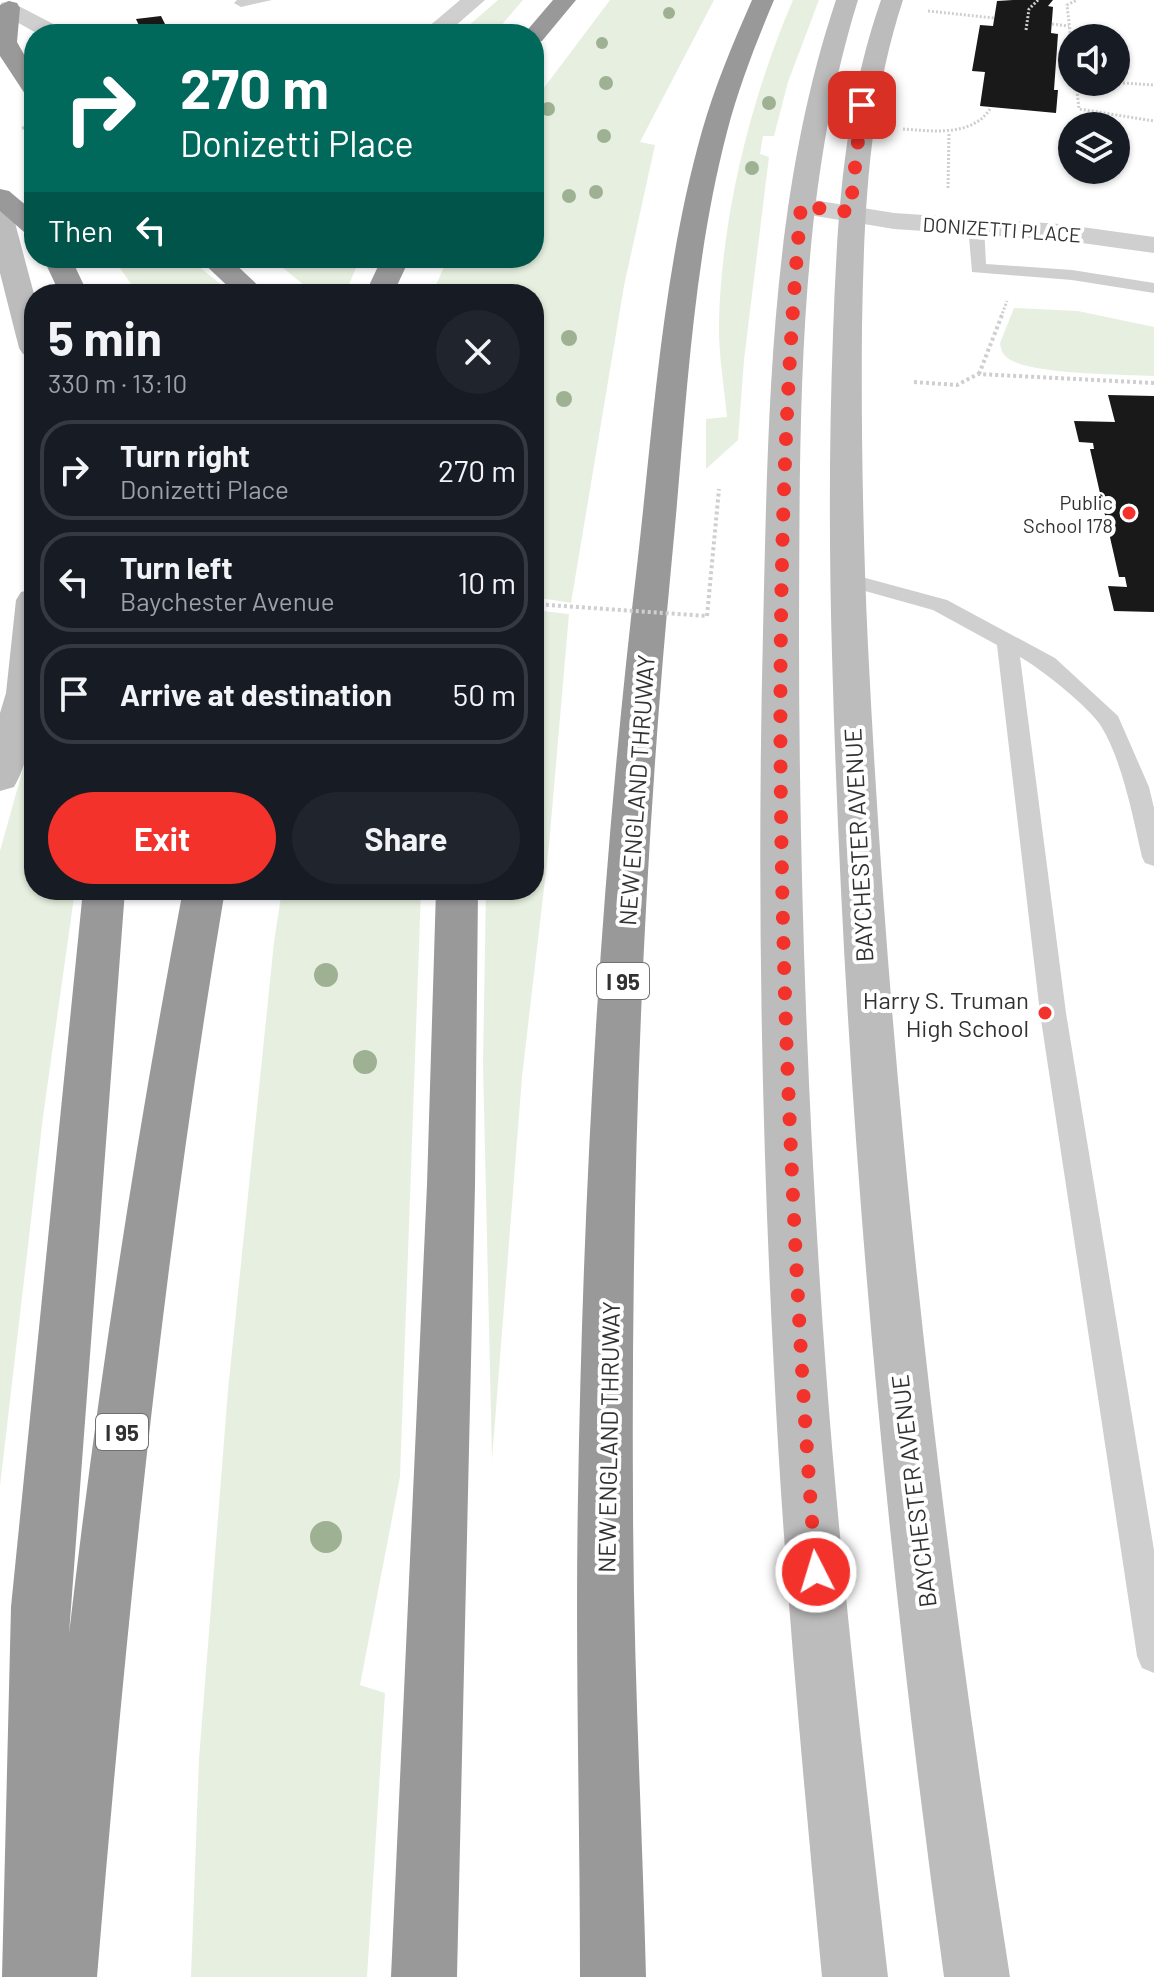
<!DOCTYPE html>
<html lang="en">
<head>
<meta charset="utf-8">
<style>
	:root { --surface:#171b24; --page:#20242c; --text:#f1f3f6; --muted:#9ea1a6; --line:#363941; --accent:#f2322b }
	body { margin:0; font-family:Barlow,sans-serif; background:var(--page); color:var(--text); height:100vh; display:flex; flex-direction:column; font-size:30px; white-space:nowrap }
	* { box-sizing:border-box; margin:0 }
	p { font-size:26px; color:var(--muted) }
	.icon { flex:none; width:44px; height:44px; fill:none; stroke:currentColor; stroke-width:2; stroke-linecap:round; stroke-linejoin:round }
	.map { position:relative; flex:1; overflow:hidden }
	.side { position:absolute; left:24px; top:284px; width:520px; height:616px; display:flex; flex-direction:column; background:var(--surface); border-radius:32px; box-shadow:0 2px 6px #0004 }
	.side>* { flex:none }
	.banner { position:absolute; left:24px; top:24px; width:520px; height:244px; border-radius:32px; box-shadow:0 2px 6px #0004; background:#00695c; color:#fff; overflow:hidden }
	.tools { position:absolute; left:1058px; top:24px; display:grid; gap:16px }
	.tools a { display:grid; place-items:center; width:72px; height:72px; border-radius:50%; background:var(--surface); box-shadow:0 2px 6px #0004; font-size:40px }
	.pin { position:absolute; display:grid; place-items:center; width:68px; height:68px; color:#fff; margin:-34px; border-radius:16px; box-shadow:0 4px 12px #0006 }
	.me { position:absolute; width:88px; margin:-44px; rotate:355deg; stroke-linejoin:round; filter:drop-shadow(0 0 6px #0008) }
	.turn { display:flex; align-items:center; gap:28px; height:168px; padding:0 24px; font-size:36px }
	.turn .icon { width:104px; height:104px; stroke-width:2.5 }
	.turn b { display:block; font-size:56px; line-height:68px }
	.then { display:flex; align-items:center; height:76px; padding:0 24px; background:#0003; gap:16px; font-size:30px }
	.round { display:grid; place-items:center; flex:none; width:84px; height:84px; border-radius:42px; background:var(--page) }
	.head { display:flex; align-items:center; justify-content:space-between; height:136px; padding:0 24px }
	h1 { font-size:48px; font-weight:700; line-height:60px }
	.action { display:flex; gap:16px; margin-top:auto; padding:16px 24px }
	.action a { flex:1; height:92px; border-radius:48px; background:var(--accent); color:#fff; font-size:32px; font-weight:700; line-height:92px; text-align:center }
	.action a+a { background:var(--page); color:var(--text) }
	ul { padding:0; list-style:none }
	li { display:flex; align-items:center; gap:24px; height:100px; margin:0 16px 12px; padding:0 8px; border:4px solid var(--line); border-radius:32px }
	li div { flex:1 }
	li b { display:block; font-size:30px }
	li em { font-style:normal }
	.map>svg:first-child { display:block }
	.green { fill:#e7f0e0 }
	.building { fill:#191919 }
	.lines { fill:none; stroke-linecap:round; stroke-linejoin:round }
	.path-far1 { stroke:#cfcfcf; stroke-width:3; stroke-dasharray:2 2; stroke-linecap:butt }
	.path { stroke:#cfcfcf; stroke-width:4; stroke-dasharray:3 3; stroke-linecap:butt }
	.service { fill:#cfcfcf; fill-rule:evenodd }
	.minor { fill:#cfcfcf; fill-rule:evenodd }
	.secondary { fill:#bcbcbc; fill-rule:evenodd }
	.motorway { fill:#999; fill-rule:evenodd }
	.path-bridge { stroke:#cfcfcf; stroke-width:4; stroke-dasharray:3 3; stroke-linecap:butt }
	.tree { fill:#9eb293 }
	.route { stroke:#f2322b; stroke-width:14; stroke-dasharray:0 25.2 }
	.poi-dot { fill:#f2322b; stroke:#fff; stroke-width:3 }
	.labels { text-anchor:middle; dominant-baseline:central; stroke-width:8; stroke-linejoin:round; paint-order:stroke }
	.far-street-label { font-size:20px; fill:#323232; stroke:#fff }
	.far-poi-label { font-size:20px; fill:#323232; stroke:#fff; text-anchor:end }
	.shield { fill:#fff; stroke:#707070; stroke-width:2 }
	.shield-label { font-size:22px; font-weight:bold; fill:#323232 }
	.street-label { font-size:24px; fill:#323232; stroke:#fff }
	.poi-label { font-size:24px; fill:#323232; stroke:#fff; text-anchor:end }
</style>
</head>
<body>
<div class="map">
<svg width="1154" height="1977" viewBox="0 0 1154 1977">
	<rect width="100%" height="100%" fill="#fff"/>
	<g class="green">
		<path d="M498,0H523L494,34H454L468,26Z"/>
		<path d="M610,0H714L640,142L655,145L624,286L571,603L534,597V294H432L448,258H534V101Z"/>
		<path d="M793,0H819L788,82L774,136H763L760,154L769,157L744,360L738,440L706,469V419L727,417C724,386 718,352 719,320C722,214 751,97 793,0Z"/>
		<path d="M113,258H188L233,294H138Z"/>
		<path d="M271,258H360L345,294H315Z"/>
		<path d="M1014,308L1078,311L1154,327V376C1121,374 1034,375 1009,359C1003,355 1001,351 1000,343Z"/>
		<path d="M534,610L569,614L549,845L522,1077L492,1460L483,1063L486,890H534Z"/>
		<path d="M34,729V890H75L43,1117L0,1486V851Z"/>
		<path d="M282,890H421L400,1477L360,1685L385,1693L367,1977H191L199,1759L228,1390L274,942Z"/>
	</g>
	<g class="building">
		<path d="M1013,0H1053L1048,6L1053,7L1051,33L1058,34L1054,90H1058L1056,113L980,106L985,72L972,71L980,25L993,26L997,1Z"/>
		<path d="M161,16L170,34H143L136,19Z"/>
		<path d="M1108,395L1154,396V612L1114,611L1108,586L1127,587L1125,577H1119L1090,449H1094L1093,443L1079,442L1074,421L1115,422Z"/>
	</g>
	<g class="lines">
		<g class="path-far1">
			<path d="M928,11L994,18"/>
			<path d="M1052,24L1069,26"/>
			<path d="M1026,30L1029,9L1038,0"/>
			<path d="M1072,49L1067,5L1077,0"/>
			<path d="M1076,82L1079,109L1154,121"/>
			<path d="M1107,82L1154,85"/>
			<path d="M22,128L34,126"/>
			<path d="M903,129C931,131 972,137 990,109"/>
			<path d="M948,188L949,133"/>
			<path d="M1001,317L1007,301"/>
		</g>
		<g class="path">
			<path d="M979,374L1002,315"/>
			<path d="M914,382L957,385L978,374L1154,383"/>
			<path d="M707,616L719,489"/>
		</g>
		<g class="service">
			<path d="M237,0H272L241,7L234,3Z"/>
			<path d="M976,220L984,225L986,264L1072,270L1154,283V293L1072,280L972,272L968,225Z"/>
			<path d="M847,573L947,600L1055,658L1118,716L1149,787L1154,808V866L1145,863L1142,857C1133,817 1122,760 1101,726C1088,706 1041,669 1020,657L1066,1013L1154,1550V1673L1142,1668L1137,1656L1040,1013L997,645L933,610L840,584L837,579Z"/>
		</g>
		<g class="minor">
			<path d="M460,0H485L446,34H420Z"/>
			<path d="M9,1L63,29L67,34H38L1,13V3Z"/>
			<path d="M801,198L894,213L1060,224L1154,237V253L1060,240L894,229L791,212L788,206L791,200Z"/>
		</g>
		<g class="secondary">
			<path d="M836,0H858C796,199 800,426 799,634C799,880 808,1126 826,1371C841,1574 865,1775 888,1977H822C803,1775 784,1573 774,1370C761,1124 757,878 763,632C768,423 769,199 836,0Z"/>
			<path d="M881,0H903C868,107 864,214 862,326C861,432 863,539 868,646C890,1093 940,1535 1010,1977H944C884,1538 844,1098 832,654C829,548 829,441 833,334C837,220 843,109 881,0Z"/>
			<path d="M0,211L10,213L14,219L34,294V357L23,354L19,348L0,273Z"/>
			<path d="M34,589C34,649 45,733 14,787L0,791V713L6,693L16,600L21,592Z"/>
		</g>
		<g class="motorway">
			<path d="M553,0H576L542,41L534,43V34H524Z"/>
			<path d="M752,0H774C756,43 739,86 727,132C691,270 686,416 672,558C642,869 631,1184 633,1497C633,1657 642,1817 646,1977H580C580,1817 575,1656 578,1496C583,1183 601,868 638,557C654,415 663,269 702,131C715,86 733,43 752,0Z"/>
			<path d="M9,1L17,3L20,8L17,42L34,72V96L25,94L0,56V5Z"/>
			<path d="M0,189L9,191L34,212V234L24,232L0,211Z"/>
			<path d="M43,258H71L88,294H60Z"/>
			<path d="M198,258H229L267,294H236Z"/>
			<path d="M382,258H410L393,294H365Z"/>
			<path d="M83,890H125L69,1634C98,1385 136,1137 183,890H225C164,1250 127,1613 97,1977H2L11,1607Z"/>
			<path d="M436,890H478L475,1185L457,1977H391L427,1185Z"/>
		</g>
		<path class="path-bridge" d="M534,604L707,616"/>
	</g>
	<g class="tree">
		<circle cx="669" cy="13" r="6"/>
		<circle cx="602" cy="43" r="6"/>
		<circle cx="606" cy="83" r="7"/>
		<circle cx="769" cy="103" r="7"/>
		<circle cx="548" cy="109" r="7"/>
		<circle cx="604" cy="136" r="7"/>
		<circle cx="752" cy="168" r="7"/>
		<circle cx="596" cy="192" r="7"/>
		<circle cx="569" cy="196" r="7"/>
		<circle cx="569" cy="338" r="8"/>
		<circle cx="564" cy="399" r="8"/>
		<circle cx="326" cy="975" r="12"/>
		<circle cx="365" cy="1062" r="12"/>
		<circle cx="326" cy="1537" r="16"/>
	</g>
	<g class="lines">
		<path class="route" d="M816,1572C802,1400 794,1229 787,1057C777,774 776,489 801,206L850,212L862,105"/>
	</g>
	<g class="poi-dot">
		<circle cx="1129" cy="513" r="8"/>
		<circle cx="1045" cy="1013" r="8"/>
	</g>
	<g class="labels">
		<g class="far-street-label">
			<text transform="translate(1002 229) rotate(4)">DONIZETTI PLACE</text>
		</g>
		<g class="far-poi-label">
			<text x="1113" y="502">Public<tspan x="1113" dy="23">School 178</tspan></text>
		</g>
		<g class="shield">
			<rect x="597" y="963" width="52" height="36" rx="6"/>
			<rect x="96" y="1414" width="52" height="36" rx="6"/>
		</g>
		<g class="shield-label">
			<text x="623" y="981">I 95</text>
			<text x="122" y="1432">I 95</text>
		</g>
		<g class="street-label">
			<text transform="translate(636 790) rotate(-86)">NEW ENGLAND THRUWAY</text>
			<text transform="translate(858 845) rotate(-93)">BAYCHESTER AVENUE</text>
			<text transform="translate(608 1437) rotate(-89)">NEW ENGLAND THRUWAY</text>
			<text transform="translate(913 1491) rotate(-97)">BAYCHESTER AVENUE</text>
		</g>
		<g class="poi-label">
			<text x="1029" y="999">Harry S. Truman<tspan x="1029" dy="28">High School</tspan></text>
		</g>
	</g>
</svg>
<div class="tools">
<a><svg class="icon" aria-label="sound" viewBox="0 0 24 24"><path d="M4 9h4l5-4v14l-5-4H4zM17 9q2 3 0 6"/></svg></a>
<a><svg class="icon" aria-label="layers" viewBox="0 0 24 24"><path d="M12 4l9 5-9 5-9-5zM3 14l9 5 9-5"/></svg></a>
</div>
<div class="pin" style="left:862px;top:105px;background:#d93025"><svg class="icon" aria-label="arrive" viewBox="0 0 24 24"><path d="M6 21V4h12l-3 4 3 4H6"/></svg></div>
<svg class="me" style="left:816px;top:1572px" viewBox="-20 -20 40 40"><circle r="17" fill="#f2322b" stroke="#fff" stroke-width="3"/><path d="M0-11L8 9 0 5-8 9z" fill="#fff"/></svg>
<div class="banner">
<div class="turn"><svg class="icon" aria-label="right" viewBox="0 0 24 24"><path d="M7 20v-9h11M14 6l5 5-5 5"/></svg><div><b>270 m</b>Donizetti Place</div></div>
<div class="then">Then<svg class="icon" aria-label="left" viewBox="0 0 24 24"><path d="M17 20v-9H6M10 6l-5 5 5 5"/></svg></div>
</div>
<section class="side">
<div class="head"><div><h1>5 min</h1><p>330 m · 13:10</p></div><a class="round"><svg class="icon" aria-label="close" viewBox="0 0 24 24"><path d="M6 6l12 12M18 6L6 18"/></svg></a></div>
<ul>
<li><svg class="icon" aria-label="right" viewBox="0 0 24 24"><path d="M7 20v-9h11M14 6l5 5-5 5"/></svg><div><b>Turn right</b><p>Donizetti Place</p></div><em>270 m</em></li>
<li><svg class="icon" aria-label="left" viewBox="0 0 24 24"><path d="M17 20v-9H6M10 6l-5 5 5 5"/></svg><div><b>Turn left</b><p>Baychester Avenue</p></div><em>10 m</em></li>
<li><svg class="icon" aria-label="arrive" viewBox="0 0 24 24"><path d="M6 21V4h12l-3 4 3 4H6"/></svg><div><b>Arrive at destination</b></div><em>50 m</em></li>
</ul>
<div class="action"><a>Exit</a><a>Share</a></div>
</section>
</div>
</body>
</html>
